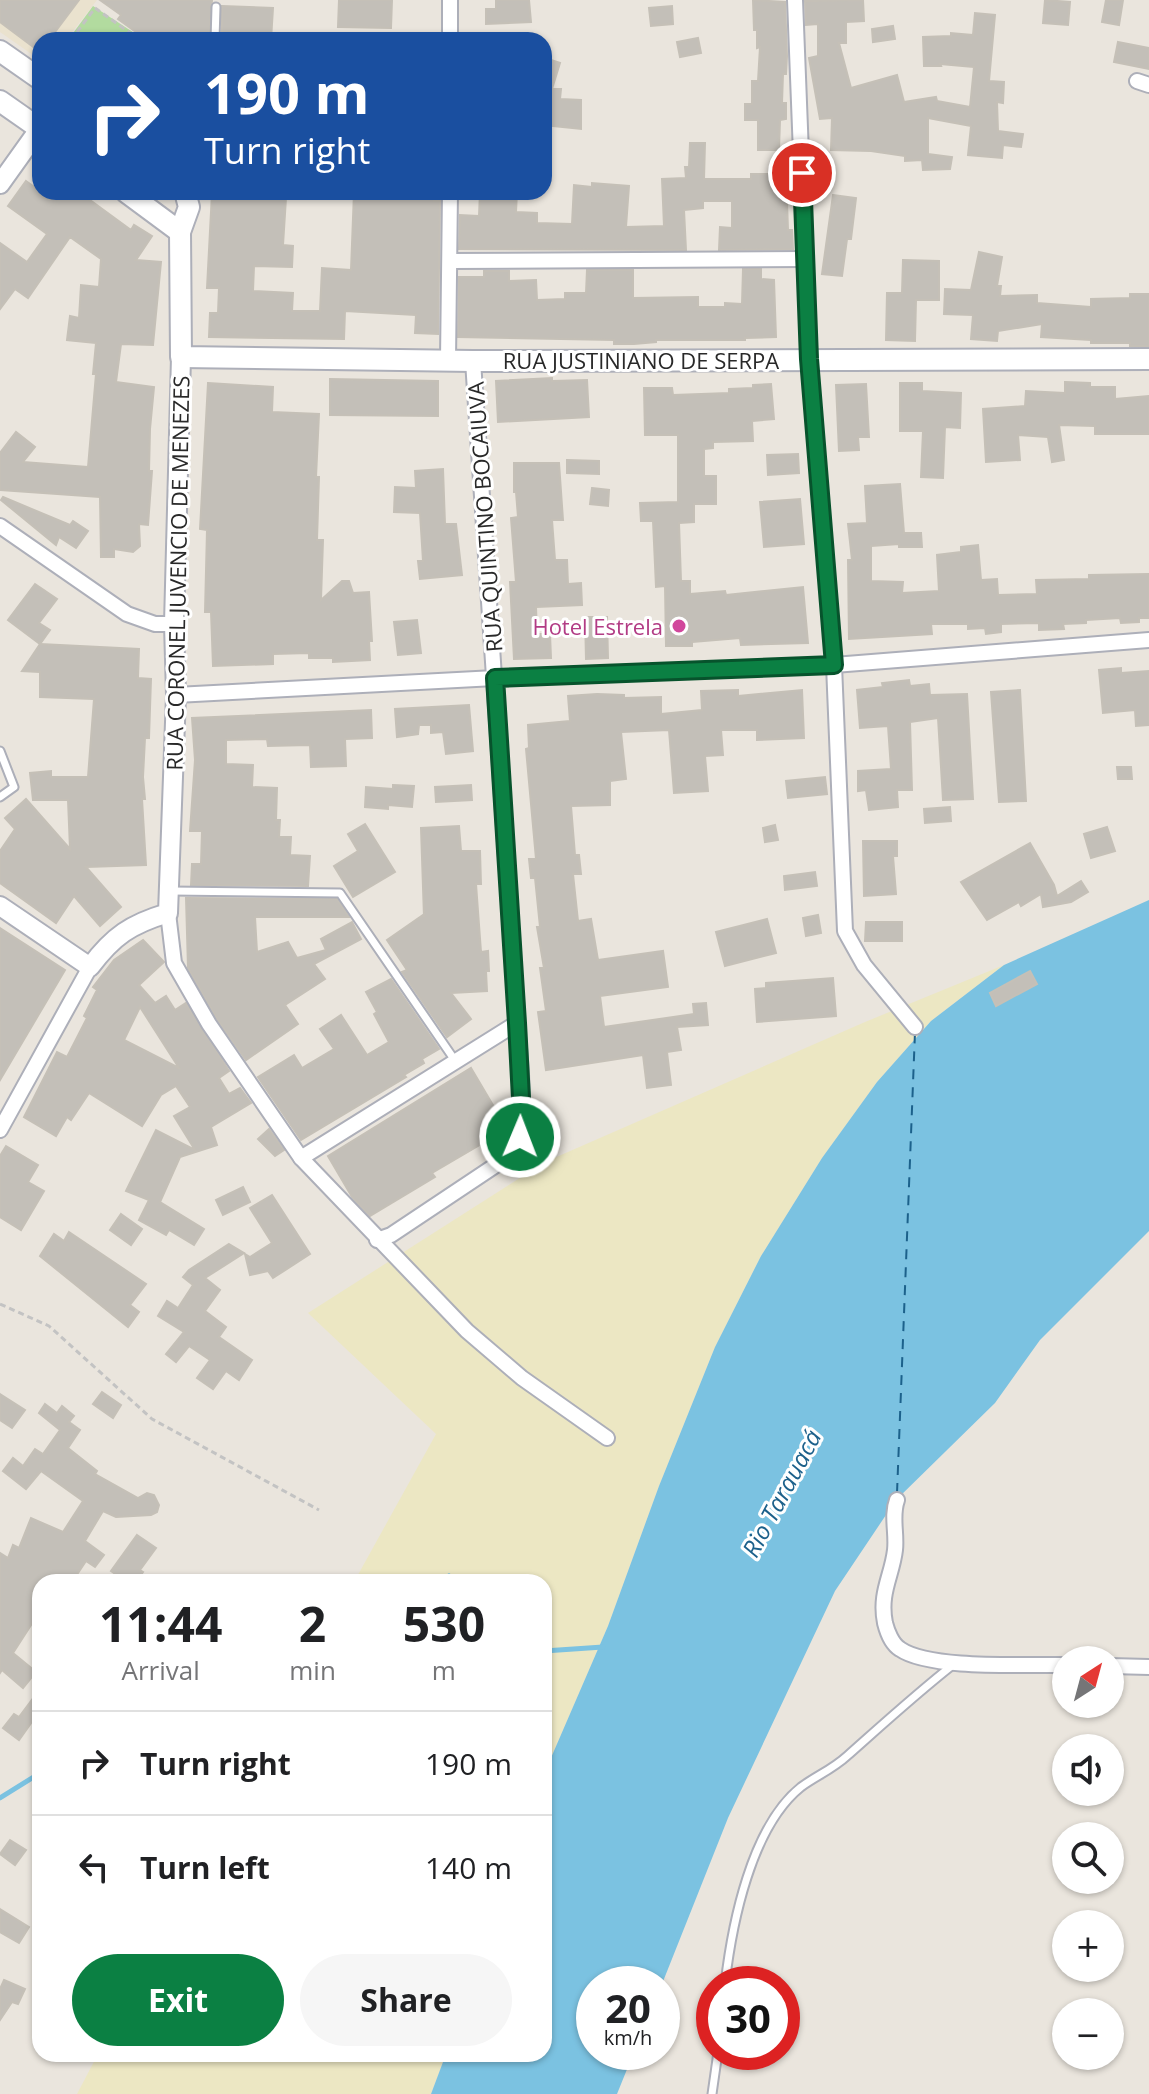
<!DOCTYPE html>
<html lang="en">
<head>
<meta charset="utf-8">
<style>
	:root { --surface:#fff; --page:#f6f6f6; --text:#202124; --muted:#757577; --line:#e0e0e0; --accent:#0b8043 }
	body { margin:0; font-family:"Open Sans",sans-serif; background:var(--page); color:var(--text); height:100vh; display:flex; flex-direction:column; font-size:30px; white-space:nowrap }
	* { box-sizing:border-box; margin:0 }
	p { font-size:26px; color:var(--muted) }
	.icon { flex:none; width:44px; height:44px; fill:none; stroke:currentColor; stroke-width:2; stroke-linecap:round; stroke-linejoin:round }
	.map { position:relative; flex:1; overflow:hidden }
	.sheet { position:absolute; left:32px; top:1574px; width:520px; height:488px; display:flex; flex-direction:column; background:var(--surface); border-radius:24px; box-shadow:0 2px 6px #0004 }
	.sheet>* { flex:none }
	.hud { position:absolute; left:32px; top:32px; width:520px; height:168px; border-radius:24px; box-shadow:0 2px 6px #0004; background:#1a4fa0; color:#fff; overflow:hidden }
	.needle { width:52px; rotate:36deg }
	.controls { position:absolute; left:1052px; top:1646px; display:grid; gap:16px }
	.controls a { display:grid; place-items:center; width:72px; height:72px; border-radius:50%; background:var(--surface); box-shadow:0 2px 6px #0004; font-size:40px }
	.speed { position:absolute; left:576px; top:1966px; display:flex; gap:16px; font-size:40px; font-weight:700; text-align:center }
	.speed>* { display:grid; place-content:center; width:104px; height:104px; border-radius:50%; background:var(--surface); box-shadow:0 2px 6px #0004; line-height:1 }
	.speed small { font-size:20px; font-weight:400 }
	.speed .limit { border:12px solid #d22; background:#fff; color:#111 }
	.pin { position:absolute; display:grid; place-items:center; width:68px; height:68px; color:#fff; margin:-34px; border:4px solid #fff; border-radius:50%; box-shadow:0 2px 8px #0007 }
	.me { position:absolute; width:88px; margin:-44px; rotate:1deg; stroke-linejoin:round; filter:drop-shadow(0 0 6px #0008) }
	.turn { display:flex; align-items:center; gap:28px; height:168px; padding:0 40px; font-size:36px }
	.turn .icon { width:104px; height:104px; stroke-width:2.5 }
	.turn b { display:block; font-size:56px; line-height:68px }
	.eta { display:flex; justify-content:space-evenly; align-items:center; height:136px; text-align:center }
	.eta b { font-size:48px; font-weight:700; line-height:56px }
	.cta { display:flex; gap:16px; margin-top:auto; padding:16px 40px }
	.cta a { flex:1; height:92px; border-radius:48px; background:var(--accent); color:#fff; font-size:32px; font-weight:700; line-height:92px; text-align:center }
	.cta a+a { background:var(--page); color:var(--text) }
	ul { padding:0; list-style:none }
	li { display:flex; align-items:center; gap:24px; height:104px; padding:0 40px; border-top:2px solid var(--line) }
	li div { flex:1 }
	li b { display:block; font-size:30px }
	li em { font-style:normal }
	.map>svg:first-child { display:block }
	.education { fill:#eae2ce }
	.green { fill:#b2db9f }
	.sand { fill:#ece7c3 }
	.water { fill:#7bc2e1 }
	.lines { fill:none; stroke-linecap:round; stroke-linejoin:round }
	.stream { stroke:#7bc2e1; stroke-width:5 }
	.ferry { stroke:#1c618b; stroke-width:2; stroke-dasharray:10 8; stroke-linecap:butt }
	.building { fill:#c3bfb8; stroke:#c5c0b7; stroke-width:2; fill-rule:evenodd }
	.service-casing { stroke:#adafb9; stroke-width:11 }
	.minor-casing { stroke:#adafb9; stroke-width:18 }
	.tertiary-casing { stroke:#adafb9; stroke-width:22 }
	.secondary-casing { stroke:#adafb9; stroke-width:24 }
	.path { stroke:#c3c3c3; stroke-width:3; stroke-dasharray:6 4; stroke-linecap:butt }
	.service { stroke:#fff; stroke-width:7 }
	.minor { stroke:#fff; stroke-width:14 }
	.tertiary { stroke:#fff; stroke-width:18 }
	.secondary { stroke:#fff; stroke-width:20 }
	.route-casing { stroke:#07532c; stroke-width:20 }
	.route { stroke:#0b8043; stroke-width:14 }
	.hotel-dot { fill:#d1479c; stroke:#fff; stroke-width:3 }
	.labels { text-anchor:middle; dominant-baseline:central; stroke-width:6; stroke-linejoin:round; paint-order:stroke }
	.street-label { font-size:22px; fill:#292929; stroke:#fff }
	.hotel-label { font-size:22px; fill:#b23c85; stroke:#fff; text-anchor:end }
	.water-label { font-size:24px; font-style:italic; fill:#1c618b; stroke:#fff }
</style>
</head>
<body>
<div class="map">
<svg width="1149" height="2094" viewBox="0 0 1149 2094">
	<rect width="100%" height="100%" fill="#eae5dd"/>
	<path class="education" d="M0,0H97L66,40H40V60L0,32Z"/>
	<path class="green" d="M93,6L145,40H68Z"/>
	<g class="sand">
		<path d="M1004,965L931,1021L877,1082L822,1158L761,1256L715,1347L659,1486L608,1626L544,1774V1582H354L436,1434L308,1313L545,1162L865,1022Z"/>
		<path d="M98,2054H446L431,2094H77Z"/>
	</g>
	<path class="water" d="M1149,900V1231L1040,1340L995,1403L896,1500L835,1591L728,1818L662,1984H594V2052H634L617,2094H431L446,2054H544V1774L608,1626L659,1486L715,1347L761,1256L822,1158L877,1082L931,1021L1004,965Z"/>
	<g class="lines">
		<g class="stream">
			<path d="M443,1582L449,1576L453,1582"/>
			<path d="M544,1651L603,1647"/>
			<path d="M0,1798L40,1773"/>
		</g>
		<path class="ferry" d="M897,1493L915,1032"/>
	</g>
	<g class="building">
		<path d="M0,0H79L49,40H40V52L0,22Z"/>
		<path d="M100,0H212L209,40H147L118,19L121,15Z"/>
		<path d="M339,0H392L391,28L338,27Z"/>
		<path d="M496,0H529L531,22L486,24V9H496Z"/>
		<path d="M753,0L785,2L787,56L786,74H783L782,103H786V119L780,120L779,150H758V120H745V104H752V81H758L760,47L757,48V30H754Z"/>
		<path d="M863,0L864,21L846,22V43H839L851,88L897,75L904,102L936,97L937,101L970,107L974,67L940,64L941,66H924L923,37L951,36V33L973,35L975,13L995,15L989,81L1004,82L1003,103L997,102L998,131L1023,134L1021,147L1003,145L1002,158L968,155L971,126L928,118V154L952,157L950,169L923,170L922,160L905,161V156L871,151L831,150L832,118L820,119L809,58L818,56V24L806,25L805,1Z"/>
		<path d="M1045,0L1070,2L1068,25L1043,23Z"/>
		<path d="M1106,0H1123L1119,25L1102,22Z"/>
		<path d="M222,6L273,8L271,40H222Z"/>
		<path d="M672,6L673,24L651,26L649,8Z"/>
		<path d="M893,26L895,39L873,42L872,29Z"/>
		<path d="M698,38L701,53L680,57L677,42Z"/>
		<path d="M1118,42L1149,48V69L1114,62Z"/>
		<path d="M548,59L560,63L552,89H561L560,99L581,100V129L544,125V72Z"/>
		<path d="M690,143H705L704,179H751V174H786L788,230H792L793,249L719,250L720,227L732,228V201H703V208L684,210L686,250L459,249L460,215L479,216L480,192H517L516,212L537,213V223L572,224L574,185L592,187V183L629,186L626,227L664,226L662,179L686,178L685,167H689Z"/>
		<path d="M26,181L51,199L55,192H79L131,230L134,225L152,236L136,260L161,262L153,345L121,344L116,382L154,387L150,429L149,471H152L148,525L139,524L140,546L133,552L114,549V557H101L100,497L0,490V453L16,432L35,447L23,462L88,467L96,374H93L96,343L67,340L70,316L79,318L81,285L99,287L101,259L70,237L28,298L15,289L0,309V243L27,262L47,234L8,206Z"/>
		<path d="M354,192H435L434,201H440L438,334L415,333L416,315L345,311L344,339L209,337L210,313H218L219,288H207L212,193L286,198L283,245L293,246L292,267L254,266L253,291L293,293L292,311H320L322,268L351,270Z"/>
		<path d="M833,195L856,198L851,239H847L842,276L822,274Z"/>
		<path d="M979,252L1002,257L997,286H1001L1000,296L1037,295V303L1091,307V299L1130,298V294H1149V346H1130V343H1091V340L1041,337L1042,324L998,331L997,341L971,339L973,315L944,314L945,289L971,290Z"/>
		<path d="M903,260L939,261V300H916L915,341L886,340L887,293H902Z"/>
		<path d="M743,269H761V279L774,280L776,337L745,338V340H656V342L634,344H614V340L458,337L459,277H484V271H509V281L536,280L537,300L565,299V293H586L587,270H633V298L698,297V307H725V303L742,304Z"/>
		<path d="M552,378V381L587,380L589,417L498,422L496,381Z"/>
		<path d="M330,379L438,381V416L330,415Z"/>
		<path d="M1065,382L1090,383V387H1115V399L1149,396V434H1095V426L1059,425L1064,460L1052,462L1048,437L1018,435L1020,460L986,462L983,409L1025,406L1026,391L1065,393Z"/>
		<path d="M208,383L273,387L272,412L319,414L316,477H319L317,540H323L321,600L342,581H349L353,593L369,592L372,641H369L370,660L333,662V658H309V653L273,654V664L213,666L211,612H205L207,530L200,529Z"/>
		<path d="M900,383H922V391L961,393L960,428L945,427L943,478L921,477L923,431H900Z"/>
		<path d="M771,384L774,419L752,421L753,441L713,442V448L704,449V476H716V504H694V522L679,523L681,581H690V594L725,591L726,595L803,587L808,643L741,645L740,638L692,642V646H666L665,586L656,587L653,521H641L640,503L678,502V435H645L644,388H672L673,395L729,393V389L753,388V385Z"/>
		<path d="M866,384L869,437H858L859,450L839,451L836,385Z"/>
		<path d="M798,454L799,473L768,475L767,455Z"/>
		<path d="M567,460L599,461V474L567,473Z"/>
		<path d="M514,463H559L563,520H552L555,560H567L568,584L581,583L582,605L536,607L537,634H550L551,658L514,659L510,582H516L511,518L518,517L516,492H514Z"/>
		<path d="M443,469L445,524H456L462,575L420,579L418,561H423L420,513L394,512L395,487L416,488L415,471Z"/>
		<path d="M900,484L904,533H921L922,547H899V544L871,546V581L903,582L902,593L939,591L937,555L961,552V547L978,545L981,580L997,579L998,595L1037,594L1036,580L1089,579V575L1149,574V618H1139V622L1121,623L1120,618L1086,620V623L1063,624L1064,629L1039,630V623L1001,624V632L986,634L985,628L968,629V624H931L932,634L849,639L848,560H852L848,524L867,523L865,486Z"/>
		<path d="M592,488L609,490L608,506L590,504Z"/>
		<path d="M3,497L70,525L73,521L88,531L76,548L59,537L56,545L1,500Z"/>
		<path d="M800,499L804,544L764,547L760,502Z"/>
		<path d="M35,584L57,599L39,623L50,630L40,644L8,620Z"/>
		<path d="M585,617H607L608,658L586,659Z"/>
		<path d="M417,620L421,653L398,655L394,622Z"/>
		<path d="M40,644L139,649L138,678L151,679L149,738H145L143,777L145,799H142L146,865L86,867L121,907L100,926L74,896L56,923L0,883V851L15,829L5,818L26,799L70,849L68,800H33L30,773L51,771V777H88L94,699L40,697V672L22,671Z"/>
		<path d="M1121,668V673L1149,671V725L1136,726L1135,710L1103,713L1099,670Z"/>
		<path d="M909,680L910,686L929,684L930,695L967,694L973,799L943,800L938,718L910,722L912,790H897L898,807L869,810L866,790L858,791V771L891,769L888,726L860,728L857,690L883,687L882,683Z"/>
		<path d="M738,690V696L802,690L804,738L757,740V730H721L723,755L705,756L708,791L674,793L669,730L621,732L626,779L610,781V805L571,806L575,855H579L581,874H573L578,921L591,919L598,960L663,951L668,987L600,996L604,1027L694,1014L693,1004L706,1003L708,1025L677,1027L681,1050L667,1052L671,1085L647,1088L643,1055L546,1070L538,1012L546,1011L540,968H544L537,927H540L535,878H531L529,859H536L526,749L529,748L528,725L570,721L568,696L597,694L624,695V698L661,697V714L702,710L701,691Z"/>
		<path d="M1020,690L1026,801L999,802L991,692Z"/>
		<path d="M469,705L473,751L446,754L443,732L431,733V725H419L418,734L397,737L395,709Z"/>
		<path d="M371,710L372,738L345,739L346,766L311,767L310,745L268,746L267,739L226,740V764L253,765L252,787L277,788L276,820H280L279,837H291L290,855L310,856L308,886L191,885L192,864H201L202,831H190L195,760L192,718Z"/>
		<path d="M1117,767H1131L1132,779H1118Z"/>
		<path d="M825,777L827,794L788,798L786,781Z"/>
		<path d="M393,785L414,786L412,807L388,805V809L365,807L366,787L393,789Z"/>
		<path d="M471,785L472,800L436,802L435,787Z"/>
		<path d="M950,807L951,821L925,823L924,809Z"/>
		<path d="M365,824L395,872L353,897L334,866L358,851L348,834Z"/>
		<path d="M775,825L778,840L765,842L763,828Z"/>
		<path d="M459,826L461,851H480L481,884H476L481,952L488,951L489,971H486L487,991L451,993L471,1019L447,1037L402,972L407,970L387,940L423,915L424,917L421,828Z"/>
		<path d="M1107,827L1115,851L1091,858L1084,834Z"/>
		<path d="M863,841H897V856H893L896,894L864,896Z"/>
		<path d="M1030,843L1054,885L1057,896L1081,881L1088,892L1071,902L1043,907L1041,894L1021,906L1019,902L987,920L961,882Z"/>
		<path d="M815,872L817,886L785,890L784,876Z"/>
		<path d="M186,898L337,899L349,917H255L257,952L288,942L297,958L326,950L321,939L352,922L361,939L314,964L325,979L285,1005L298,1024L246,1060L217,1019L188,968Z"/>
		<path d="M818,915L821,933L806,936L803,918Z"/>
		<path d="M767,919L776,953L725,966L716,932Z"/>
		<path d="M866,922H902V941H865Z"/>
		<path d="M0,928L65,970L0,1080Z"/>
		<path d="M143,940L164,962L139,985L155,1003L166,996L175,1010L186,1003L229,1071L219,1078L229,1094L240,1088L251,1103L211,1127L217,1145L180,1157L160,1202L204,1229L194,1245L169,1230L166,1235L139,1220L149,1200L126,1191L156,1130L195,1150L174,1116L190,1107L176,1086L161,1095L142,1126L89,1093L71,1120L67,1117L56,1136L24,1117L57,1052L67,1057L87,1018L84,1016L97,990L93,987L114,960ZM140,1007L179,1068L124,1040Z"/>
		<path d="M1030,971L1037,984L996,1006L990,993Z"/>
		<path d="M833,978L836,1016L757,1022L755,989L766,988V983Z"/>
		<path d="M391,979L439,1049L422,1059L424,1063L404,1075L406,1077L301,1140L258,1077L294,1055L302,1068L334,1049L320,1029L341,1015L367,1055L389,1042L374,1014L377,1012L366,992Z"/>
		<path d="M471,1068L507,1129L432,1173L435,1177L370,1216L352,1197L328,1156Z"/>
		<path d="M269,1129L284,1150L275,1156L258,1139Z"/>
		<path d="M6,1146L38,1165L28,1182L44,1191L21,1230L0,1217V1156Z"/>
		<path d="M243,1187L250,1202L223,1215L216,1200Z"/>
		<path d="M272,1195L310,1254L273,1278L268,1271L250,1275L245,1254L250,1257L272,1243L250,1208Z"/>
		<path d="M121,1214L142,1229L131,1245L110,1230Z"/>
		<path d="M69,1232L146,1284L130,1305L139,1312L128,1327L40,1256L54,1234L64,1241Z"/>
		<path d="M229,1244L244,1253L205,1278L220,1290L205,1311L226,1327L219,1337L252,1360L239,1380L226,1371L213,1389L197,1378L210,1360L189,1346L176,1362L166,1354L184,1332L158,1316L167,1301L178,1308L193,1285L183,1277L189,1270Z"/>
		<path d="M102,1392L121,1405L113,1418L93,1404Z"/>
		<path d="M0,1394L25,1410L12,1428L0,1420Z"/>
		<path d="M45,1404L57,1413L62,1406L74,1416L69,1422L80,1430L68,1448L97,1471L95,1474L138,1498L147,1493L154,1495L159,1505L157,1512L151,1515L116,1517L103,1511L85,1541L104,1555L95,1567L86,1561L72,1582H40V1625L33,1622L13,1653L36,1672L23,1688L2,1670L0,1673V1553L8,1558L13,1545L19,1548L31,1518L63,1532L83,1501L41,1471L26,1489L3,1471L13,1458L23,1466L35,1449L43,1454L60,1430L39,1413Z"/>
		<path d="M137,1535L156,1548L140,1570L143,1572L136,1582H127L111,1571Z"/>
		<path d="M40,1689V1724L34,1719L19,1740L3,1728L14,1714L19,1717Z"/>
		<path d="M10,1840L26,1850L15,1865L0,1854Z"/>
		<path d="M0,1909L29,1927L19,1943L0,1932Z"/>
		<path d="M4,1980L25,1989L18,2004L12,2002L0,2020V1989Z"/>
	</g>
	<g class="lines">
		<g class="service-casing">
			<g id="service">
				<path d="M215,40L216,7"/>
				<path d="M0,751L14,787L0,797"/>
				<path d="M171,891L340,893L456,1062"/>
				<path d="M725,1984C732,1924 751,1827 801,1787C816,1776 833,1769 847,1756C882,1725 917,1693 954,1664"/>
				<path d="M712,2094L718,2052"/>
			</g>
		</g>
		<g class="minor-casing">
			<g id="minor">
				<path d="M450,0V40"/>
				<path d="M795,0L809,359L834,665L845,931L864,965L915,1027"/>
				<path d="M1137,81L1149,85"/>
				<path d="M450,261L806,259"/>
				<path d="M448,360L450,192"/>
				<path d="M0,526L127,614L155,624H174"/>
				<path d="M176,695L495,678L834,665L1149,640"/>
				<path d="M168,913L174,963L209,1024L301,1158L467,1331L522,1378L607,1438"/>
				<path d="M0,1130L90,967"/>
				<path d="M301,1158L517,1023"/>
				<path d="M377,1240L391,1235L505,1159C532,1134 519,1060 517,1023L473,361"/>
				<path d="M897,1500C891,1516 897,1533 895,1550C892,1576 879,1593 885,1623C887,1631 892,1644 900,1649C930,1670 1028,1664 1066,1665"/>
				<path d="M1110,1666L1149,1667"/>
			</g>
		</g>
		<g class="tertiary-casing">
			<g id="tertiary">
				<path d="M0,184L40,128"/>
				<path d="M0,906L90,967C113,936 131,924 168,913L176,695L174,624L181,357"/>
			</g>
		</g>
		<g class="secondary-casing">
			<g id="secondary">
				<path d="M0,51L40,79"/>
				<path d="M0,101L40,129"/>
				<path d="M126,192L180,232"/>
				<path d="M185,192L189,207L180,232L181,357L473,361L1149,359"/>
			</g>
		</g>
		<g class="path">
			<path d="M71,40L95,8L140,40"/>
			<path d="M0,1304L49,1326L152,1419L319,1510"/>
		</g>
		<use href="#service" class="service"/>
		<use href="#minor" class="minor"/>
		<use href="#tertiary" class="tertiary"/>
		<use href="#secondary" class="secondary"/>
	</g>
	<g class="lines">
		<g class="route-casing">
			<path id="route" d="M520,1137L522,1117L517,1023L495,678L834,665L809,359L802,173"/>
		</g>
		<use href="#route" class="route"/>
	</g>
	<circle class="hotel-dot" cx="679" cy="626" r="8"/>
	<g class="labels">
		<g class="street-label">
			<text x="641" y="360">RUA JUSTINIANO DE SERPA</text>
			<text transform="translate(484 517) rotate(-94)">RUA QUINTINO BOCAIUVA</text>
			<text transform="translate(177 573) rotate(-89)">RUA CORONEL JUVENCIO DE MENEZES</text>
		</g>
		<g class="hotel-label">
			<text x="663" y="626">Hotel Estrela</text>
		</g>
		<g class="water-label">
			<text transform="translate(781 1493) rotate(-62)">Rio Tarauacá</text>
		</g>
	</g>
</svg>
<div class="controls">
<a><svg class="needle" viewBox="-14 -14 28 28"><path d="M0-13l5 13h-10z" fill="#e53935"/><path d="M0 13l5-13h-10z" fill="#757577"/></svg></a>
<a><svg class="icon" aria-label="sound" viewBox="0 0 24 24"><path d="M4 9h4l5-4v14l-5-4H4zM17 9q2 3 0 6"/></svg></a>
<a><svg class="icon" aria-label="search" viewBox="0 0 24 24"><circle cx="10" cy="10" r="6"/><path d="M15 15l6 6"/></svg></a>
<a>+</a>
<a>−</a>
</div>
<div class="speed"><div>20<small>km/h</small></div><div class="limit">30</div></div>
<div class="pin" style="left:802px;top:173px;background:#d93025"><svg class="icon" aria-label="arrive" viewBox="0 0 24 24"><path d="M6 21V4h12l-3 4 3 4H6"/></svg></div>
<svg class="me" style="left:520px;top:1137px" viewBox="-20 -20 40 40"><circle r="17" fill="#0b8043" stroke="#fff" stroke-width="3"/><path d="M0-11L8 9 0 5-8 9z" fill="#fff"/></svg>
<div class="hud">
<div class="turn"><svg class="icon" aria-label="right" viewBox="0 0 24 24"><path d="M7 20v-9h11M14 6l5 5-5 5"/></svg><div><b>190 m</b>Turn right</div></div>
</div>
<section class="sheet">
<div class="eta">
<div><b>11:44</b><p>Arrival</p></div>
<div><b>2</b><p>min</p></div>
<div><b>530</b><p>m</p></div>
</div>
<ul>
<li><svg class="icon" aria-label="right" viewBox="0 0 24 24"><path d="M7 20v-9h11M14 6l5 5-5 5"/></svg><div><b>Turn right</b></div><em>190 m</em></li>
<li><svg class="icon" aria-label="left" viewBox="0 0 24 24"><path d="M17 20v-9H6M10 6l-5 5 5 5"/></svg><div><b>Turn left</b></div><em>140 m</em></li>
</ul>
<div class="cta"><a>Exit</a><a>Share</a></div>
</section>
</div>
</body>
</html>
